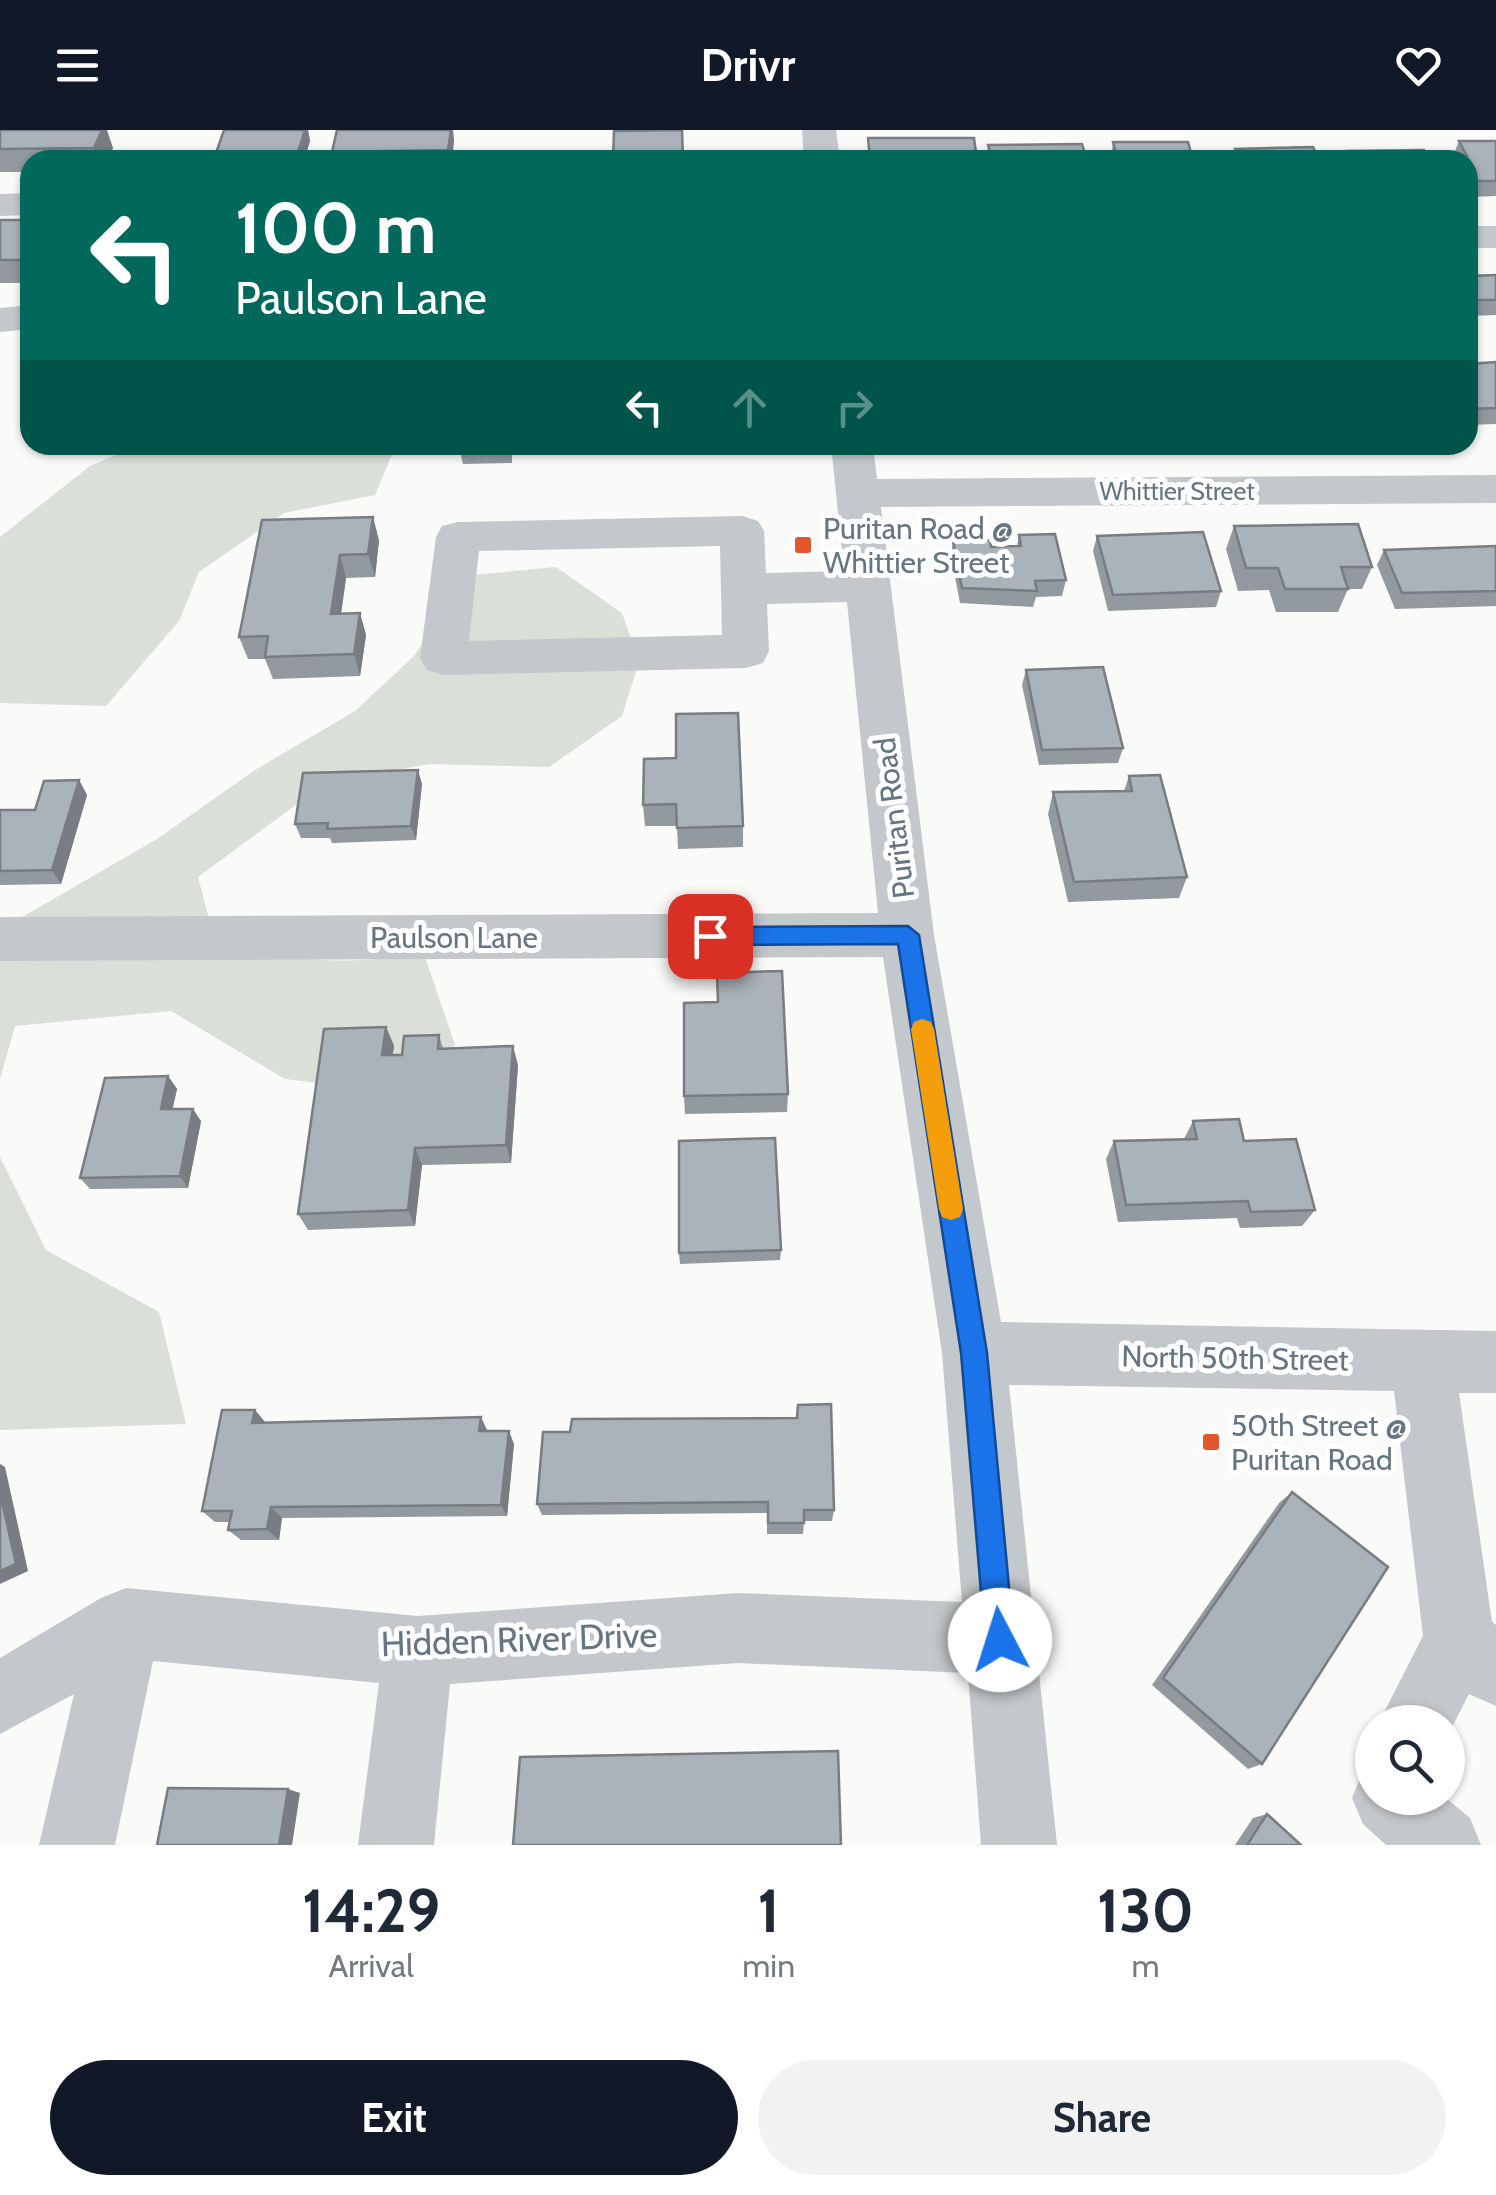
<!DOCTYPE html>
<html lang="en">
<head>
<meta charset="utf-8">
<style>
	:root { --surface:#fff; --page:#f2f2f3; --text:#1f2937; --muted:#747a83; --accent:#111827 }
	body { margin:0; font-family:Cabin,sans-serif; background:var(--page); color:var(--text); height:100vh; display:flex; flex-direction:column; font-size:38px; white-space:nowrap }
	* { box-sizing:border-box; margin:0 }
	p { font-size:32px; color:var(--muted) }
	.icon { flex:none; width:55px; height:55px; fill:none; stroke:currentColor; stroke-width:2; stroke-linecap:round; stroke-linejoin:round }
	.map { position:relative; height:1715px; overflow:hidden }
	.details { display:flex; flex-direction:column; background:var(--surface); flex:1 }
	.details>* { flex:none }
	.banner { position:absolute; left:20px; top:20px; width:1458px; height:305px; border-radius:30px; box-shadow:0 2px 8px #0004; background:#00695c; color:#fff; overflow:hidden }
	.tools { position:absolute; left:1355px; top:1575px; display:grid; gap:20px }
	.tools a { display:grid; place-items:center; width:110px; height:110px; border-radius:50%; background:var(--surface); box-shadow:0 2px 8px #0004; font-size:50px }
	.pin { position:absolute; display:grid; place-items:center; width:85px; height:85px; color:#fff; margin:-42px; border-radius:20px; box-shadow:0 5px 15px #0006 }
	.me { position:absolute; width:110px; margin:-55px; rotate:355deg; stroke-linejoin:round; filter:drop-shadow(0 0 8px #0008) }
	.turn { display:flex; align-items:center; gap:35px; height:210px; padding:0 50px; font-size:45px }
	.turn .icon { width:130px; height:130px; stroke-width:2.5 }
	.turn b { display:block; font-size:70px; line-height:85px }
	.lanes { display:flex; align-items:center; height:95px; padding:0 50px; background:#0003; justify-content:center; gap:50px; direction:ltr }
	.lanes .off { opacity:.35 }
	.eta { display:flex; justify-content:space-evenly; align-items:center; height:170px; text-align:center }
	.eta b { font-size:60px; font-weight:700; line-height:70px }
	.button { display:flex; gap:20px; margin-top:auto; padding:20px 50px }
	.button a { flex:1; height:115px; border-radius:60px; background:var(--accent); color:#fff; font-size:40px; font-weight:700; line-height:115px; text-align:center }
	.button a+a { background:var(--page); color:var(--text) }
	header { display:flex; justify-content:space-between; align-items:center; height:130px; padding:0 50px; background:var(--accent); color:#fff; font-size:45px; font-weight:700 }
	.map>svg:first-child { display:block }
	.green { fill:#dadfd7 }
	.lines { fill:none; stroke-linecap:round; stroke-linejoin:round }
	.minor { fill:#c3c8cc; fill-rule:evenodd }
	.wall { fill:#929a9f }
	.shaded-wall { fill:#777d82 }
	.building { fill:#aab3b9; stroke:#777d82; stroke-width:2.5 }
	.route { fill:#1a73e8; stroke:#114b97; stroke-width:2.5 }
	.slow { fill:#f59e0b }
	.poi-dot { fill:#e4572e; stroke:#fff; stroke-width:4 }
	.labels { text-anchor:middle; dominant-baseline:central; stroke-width:10; stroke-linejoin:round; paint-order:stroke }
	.far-street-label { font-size:25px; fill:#657683; stroke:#fff }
	.poi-label { font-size:30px; fill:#657683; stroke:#fff; text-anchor:start }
	.street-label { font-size:30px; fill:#657683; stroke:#fff }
	.near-street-label { font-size:35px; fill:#657683; stroke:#fff }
</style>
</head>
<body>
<header><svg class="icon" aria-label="menu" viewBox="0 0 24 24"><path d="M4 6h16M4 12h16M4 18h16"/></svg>Drivr<svg class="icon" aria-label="heart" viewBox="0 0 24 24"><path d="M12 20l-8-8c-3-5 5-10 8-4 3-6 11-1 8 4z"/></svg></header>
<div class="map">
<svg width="1496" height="1715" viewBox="0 0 1496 1715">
	<rect width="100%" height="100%" fill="#fafaf8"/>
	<g class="green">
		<path d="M139,315H396L375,365L284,383L199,442L179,491L106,576L0,573V407L90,336Z"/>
		<path d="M556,437L622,483L639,532L622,586L549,637L430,634L327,652L198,747L209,789L17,790L157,709L255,640L355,581L413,527L472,445Z"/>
		<path d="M298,827C338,835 384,827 425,827L455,915L410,964L285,949L171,881L15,896L0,949V829Z"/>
		<path d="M0,1027L46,1120L159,1182L186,1294L0,1300Z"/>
	</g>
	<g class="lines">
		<g class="minor">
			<path d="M802,0H836L840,30H804Z"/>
			<path d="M30,63V85L0,86V64Z"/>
			<rect x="1468" y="96" width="28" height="22"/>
			<path d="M30,175V199L0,202V178Z"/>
			<path d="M831,315H873L877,349L1496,345V373L881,377L934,805L1001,1192L1496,1201V1263H1459L1492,1492L1496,1495V1576L1469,1564L1448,1605V1592H1379L1423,1506L1394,1261L1009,1255L1057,1715H981L968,1543L738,1533L450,1554L434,1715H358L379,1553L153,1531L115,1715H39L74,1564L0,1604V1528L101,1468L126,1458L418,1486L738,1463L962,1472L942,1223L883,827L0,831V787L878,783L847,472L767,474L769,521L763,533L746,538L444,545L427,540L420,528L436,407L442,396L458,392L742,386L758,391L764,401L766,443L844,441ZM720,416L722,505L469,511L479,421Z"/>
			<path d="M1372,1638V1668H1446L1470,1688L1481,1715H1386L1363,1694L1352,1668L1363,1642Z"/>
		</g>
	</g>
	<g class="wall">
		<path d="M0,0L113,18L107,30H30V42H0Z"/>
		<path d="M224,0H308L310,11L304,30H218L216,23Z"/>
		<path d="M454,10L452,30H334L332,22Z"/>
		<path d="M1459,11H1496V66L1468,67V30H1445L1446,26H1453Z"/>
		<path d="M1113,12L1193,30H1111Z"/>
		<path d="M1235,19L1319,30H1232Z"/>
		<rect x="0" y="90" width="30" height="63"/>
		<path d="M1496,145V185L1468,186V146Z"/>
		<path d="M1496,232V294L1468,295V234Z"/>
		<path d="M426,315H512V333L463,334L460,322L427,323Z"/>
		<path d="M669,315H746V320L670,324Z"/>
		<path d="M262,390L379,410L375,447L346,448L341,483H360L366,505L360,546L273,549L265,529H248L239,507Z"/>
		<path d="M1234,396L1372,437L1362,459H1348L1338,482H1276L1269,460L1238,461L1226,419Z"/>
		<path d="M1019,405L1066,450L1062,466L1036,467L1033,477L960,473L951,426L953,411L991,417L1017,416Z"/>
		<path d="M1097,406L1221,461L1216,477L1108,481L1093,421Z"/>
		<path d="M1496,416V476L1395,479L1377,435L1384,420Z"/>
		<path d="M1026,540L1123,618L1118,633L1039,635L1022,555Z"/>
		<path d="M644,629L743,696V717L678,719L677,696H645L643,675Z"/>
		<path d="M1129,646L1187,747L1179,768L1068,772L1048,684L1053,662L1124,661Z"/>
		<path d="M79,650L87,665L61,754L0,755V680H35Z"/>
		<path d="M422,654L416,710L332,713L330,708H301L295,694Z"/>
		<path d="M718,872L788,964L787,982L685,984L684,966Z"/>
		<path d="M386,897L394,916L392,925H402L439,905L443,918L518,935L511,1033L422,1035L415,1096L308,1100L298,1084Z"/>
		<path d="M168,946L177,959L172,979L201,991L188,1058L90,1059L80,1048Z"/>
		<path d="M1193,991L1244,1011L1315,1080L1302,1096L1240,1098L1237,1088L1118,1092L1106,1029L1114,1011L1184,1009Z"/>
		<path d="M781,1120L780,1130L680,1134L679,1123Z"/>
		<path d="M798,1275L834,1380L832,1391H804L803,1404H767V1383L542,1385L537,1374L570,1302L796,1288Z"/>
		<path d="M266,1293L487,1300V1301L514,1314L507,1386L282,1388L279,1410H241L228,1400L230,1392H215L202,1381Z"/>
		<path d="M1292,1362L1262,1634L1248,1639L1152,1555L1279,1373Z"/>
		<path d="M1267,1684L1301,1715H1235L1253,1688Z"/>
	</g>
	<g class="shaded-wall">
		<path d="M102,0H107L113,18L107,30H98L94,18Z"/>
		<path d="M305,0H308L310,11L304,30H300L298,22Z"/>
		<path d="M451,0H453L454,10L452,30H450L448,20Z"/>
		<path d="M30,121V140L26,130Z"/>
		<path d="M373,387L379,410L375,447L368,424Z"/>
		<path d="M340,425L346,448L338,506L331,484Z"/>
		<path d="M360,483L366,505L360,546L354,524Z"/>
		<path d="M418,640L422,654L416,710L411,696Z"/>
		<path d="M79,650L87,665L61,754L52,740Z"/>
		<path d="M386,897L394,916L390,944L382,925Z"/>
		<path d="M513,916L518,935L511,1033L506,1015Z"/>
		<path d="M168,946L177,959L170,991L161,979Z"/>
		<path d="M193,979L201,991L188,1058L180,1046Z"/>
		<path d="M415,1018L422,1035L415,1096L408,1080Z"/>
		<path d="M255,1280L266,1293H252Z"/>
		<path d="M481,1287L487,1300L486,1314L479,1301Z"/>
		<path d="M509,1301L514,1314L507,1386L501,1375Z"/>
		<path d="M0,1334L5,1337L28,1441L0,1454Z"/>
		<path d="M271,1377L282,1388L279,1410L267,1399Z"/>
		<path d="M288,1659L300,1663L292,1715H279Z"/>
	</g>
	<g class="building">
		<path d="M0,0H102L94,18L0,19Z"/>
		<path d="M224,0H305L298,22L216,23Z"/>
		<path d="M337,0H451L448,20L332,22Z"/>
		<path d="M682,0L683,30H613L614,1Z"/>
		<path d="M868,8H974L977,30H870Z"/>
		<path d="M1459,11H1496V51H1468V30H1448L1446,26H1467Z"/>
		<path d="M1113,12H1188L1193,30H1118Z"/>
		<path d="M1082,14L1087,30H992L988,15Z"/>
		<path d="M1313,17L1319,30H1240L1235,19Z"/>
		<path d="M1424,20L1429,30H1351L1347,21Z"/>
		<path d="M0,90H30V121L26,130H0Z"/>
		<path d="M1496,145V170H1468V146Z"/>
		<path d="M1496,232V278L1470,279L1468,274V234Z"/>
		<path d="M373,387L368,424L340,425L331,484L360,483L354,524L265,527L268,506L239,507L262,390Z"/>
		<path d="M1358,394L1372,437H1341L1348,459H1285L1278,438H1246L1234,396Z"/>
		<path d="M1203,402L1221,461L1113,465L1097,406Z"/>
		<path d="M1055,404L1066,450L1035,451L1037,461L962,458L953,411L990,410L991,417L1021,416L1019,405Z"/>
		<path d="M1496,416V461L1402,463L1384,420Z"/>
		<path d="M1103,537L1123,618L1042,620L1026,540Z"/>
		<path d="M738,583L743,696L677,698L676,674L643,675L644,629L676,628V584Z"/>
		<path d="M418,640L411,696L327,699L328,693L295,694L303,643Z"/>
		<path d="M1160,645L1187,747L1074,752L1053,662L1132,661L1129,646Z"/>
		<path d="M79,650L52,740L0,741V680H35L44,651Z"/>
		<path d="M782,841L788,964L684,966V873L718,872L717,843Z"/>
		<path d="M386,897L382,925H402L404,906L439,905L438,919L513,916L506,1015L415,1018L408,1080L298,1084L324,899Z"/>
		<path d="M168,946L161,979H193L180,1046L80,1048L105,948Z"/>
		<path d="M1239,989L1244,1011L1296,1009L1315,1080L1251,1082L1248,1071L1126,1075L1114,1011L1197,1009L1193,991Z"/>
		<path d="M775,1008L781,1120L679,1123V1011Z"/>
		<path d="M831,1274L834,1380H804V1393H768V1372L537,1374L543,1302H570L572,1289L797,1288L798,1275Z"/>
		<path d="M222,1280H255L252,1293L481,1287L479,1301H509L501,1375L271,1377L267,1399L228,1400L232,1381H202Z"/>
		<path d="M1292,1362L1388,1437L1262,1634L1163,1548Z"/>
		<path d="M0,1363L16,1434L0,1441Z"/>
		<path d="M838,1621L841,1715H513L520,1627Z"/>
		<path d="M168,1658L288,1659L279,1715H157Z"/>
		<path d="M1267,1684L1301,1715H1247Z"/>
	</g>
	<path class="route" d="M908,796L919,805L987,1223L1014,1510L1010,1520L1000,1524L989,1520L985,1510L961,1223L898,814L710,815L699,806L710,797Z"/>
	<path class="slow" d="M922,889L931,892L934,899L963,1079L960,1087L951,1090L942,1087L939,1079L911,899L914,892Z"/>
	<g class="poi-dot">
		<rect x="793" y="405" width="20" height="20" rx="5"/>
		<rect x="1201" y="1302" width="20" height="20" rx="5"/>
	</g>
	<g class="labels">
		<g class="far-street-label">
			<text x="1177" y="361">Whittier Street</text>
		</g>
		<g class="poi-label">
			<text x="823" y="398">Puritan Road @<tspan x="823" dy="34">Whittier Street</tspan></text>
			<text x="1231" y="1295">50th Street @<tspan x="1231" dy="34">Puritan Road</tspan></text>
		</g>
		<g class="street-label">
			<text transform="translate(894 688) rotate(-97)">Puritan Road</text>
			<text x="454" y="807">Paulson Lane</text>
			<text transform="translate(1235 1228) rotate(1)">North 50th Street</text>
		</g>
		<g class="near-street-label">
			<text transform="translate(519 1509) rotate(-2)">Hidden River Drive</text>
		</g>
	</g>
</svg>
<div class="tools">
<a><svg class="icon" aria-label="search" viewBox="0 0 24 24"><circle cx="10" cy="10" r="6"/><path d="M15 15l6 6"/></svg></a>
</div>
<div class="pin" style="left:710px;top:806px;background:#d93025"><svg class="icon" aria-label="arrive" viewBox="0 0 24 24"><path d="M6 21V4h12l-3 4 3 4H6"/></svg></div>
<svg class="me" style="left:1000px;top:1510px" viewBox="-20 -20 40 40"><circle r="19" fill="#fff"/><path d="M0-13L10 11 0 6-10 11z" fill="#1a73e8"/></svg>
<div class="banner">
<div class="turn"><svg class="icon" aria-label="left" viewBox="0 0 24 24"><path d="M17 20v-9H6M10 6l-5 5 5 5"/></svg><div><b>100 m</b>Paulson Lane</div></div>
<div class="lanes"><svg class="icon" aria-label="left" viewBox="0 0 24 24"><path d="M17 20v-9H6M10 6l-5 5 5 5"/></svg><svg class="icon off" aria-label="ahead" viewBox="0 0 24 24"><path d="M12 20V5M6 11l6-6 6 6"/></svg><svg class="icon off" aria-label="right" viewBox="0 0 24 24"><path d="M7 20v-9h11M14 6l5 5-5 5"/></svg></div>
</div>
</div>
<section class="details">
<div class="eta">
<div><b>14:29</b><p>Arrival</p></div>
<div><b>1</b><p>min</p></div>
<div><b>130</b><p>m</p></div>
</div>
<div class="button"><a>Exit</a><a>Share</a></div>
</section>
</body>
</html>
